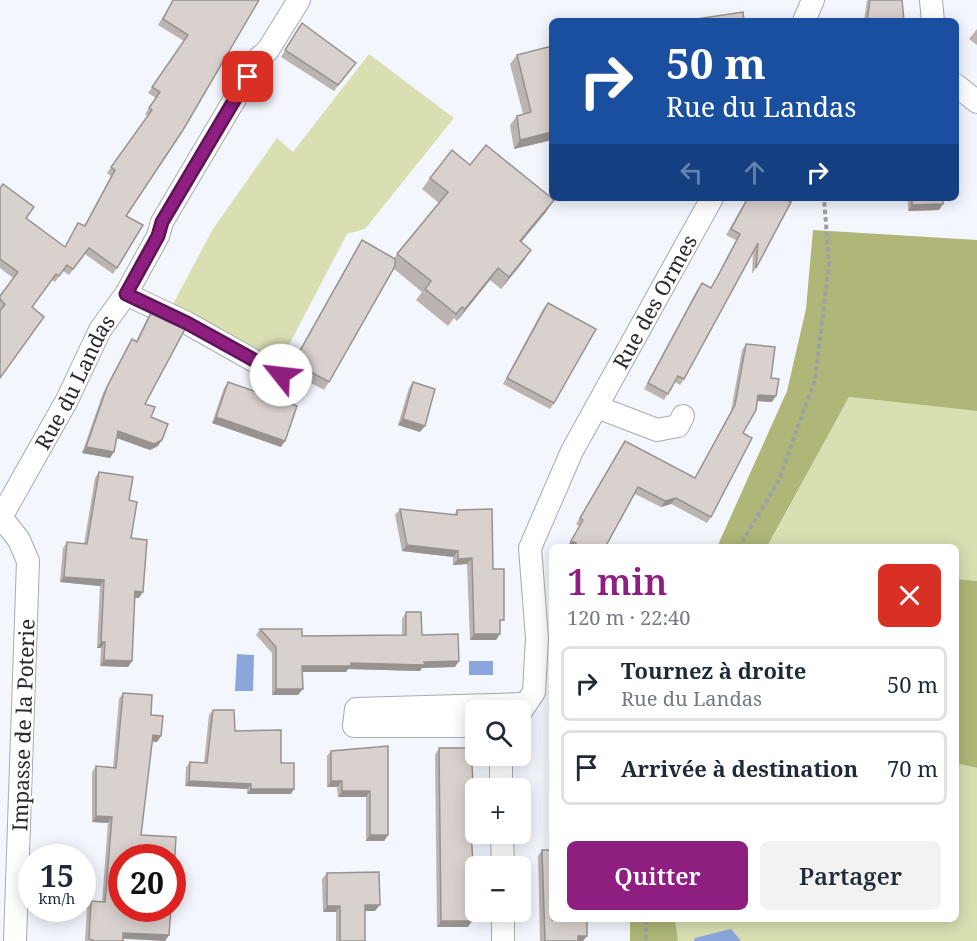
<!DOCTYPE html>
<html lang="fr">
<head>
<meta charset="utf-8">
<style>
	:root { --surface:#fff; --page:#f2f2f3; --text:#1f2937; --muted:#747a83; --line:#e0e1e3; --accent:#8e1f81 }
	body { margin:0; font-family:"Noto Serif",serif; background:var(--page); color:var(--text); height:100vh; display:flex; flex-direction:column; font-size:22px; white-space:nowrap }
	* { box-sizing:border-box; margin:0 }
	p { font-size:20px; color:var(--muted) }
	.icon { flex:none; width:33px; height:33px; fill:none; stroke:currentColor; stroke-width:2; stroke-linecap:round; stroke-linejoin:round }
	.map { position:relative; flex:1; overflow:hidden }
	.side { position:absolute; left:549px; top:544px; width:410px; height:378px; display:flex; flex-direction:column; background:var(--surface); border-radius:9px; box-shadow:0 3px 15px #0003 }
	.side>* { flex:none }
	.hud { position:absolute; left:549px; top:18px; width:410px; height:183px; border-radius:9px; box-shadow:0 3px 15px #0003; background:#1a4fa0; color:#fff; overflow:hidden }
	.tools { position:absolute; left:465px; top:700px; display:grid; gap:12px }
	.tools a { display:grid; place-items:center; width:66px; height:66px; border-radius:9px; background:var(--surface); box-shadow:0 3px 15px #0003; font-size:30px }
	.speed { position:absolute; left:18px; top:844px; display:flex; gap:12px; font-size:30px; font-weight:700; text-align:center }
	.speed>* { display:grid; place-content:center; width:78px; height:78px; border-radius:50%; background:var(--surface); box-shadow:0 3px 15px #0003; line-height:1 }
	.speed small { font-size:15px; font-weight:400 }
	.speed .limit { border:9px solid #d22; background:#fff; color:#111 }
	.pin { position:absolute; display:grid; place-items:center; width:51px; height:51px; color:#fff; margin:-26px; border-radius:12px; box-shadow:0 3px 9px #0006 }
	.me { position:absolute; width:66px; margin:-33px; rotate:299deg; stroke-linejoin:round; filter:drop-shadow(0 0 4px #0008) }
	.turn { display:flex; align-items:center; gap:21px; height:126px; padding:0 18px; font-size:27px }
	.turn .icon { width:78px; height:78px; stroke-width:2.5 }
	.turn b { display:block; font-size:42px; line-height:51px }
	.lanes { display:flex; align-items:center; height:57px; padding:0 18px; background:#0003; justify-content:center; gap:30px; direction:ltr }
	.lanes .off { opacity:.35 }
	.round { display:grid; place-items:center; flex:none; width:63px; height:63px; border-radius:9px; background:var(--page) }
	.headline { display:flex; align-items:center; justify-content:space-between; height:102px; padding:0 18px }
	h1 { font-size:36px; font-weight:600; line-height:45px; color:var(--accent) }
	.action { display:flex; gap:12px; margin-top:auto; padding:12px 18px }
	.action a { flex:1; height:69px; border-radius:9px; background:var(--accent); color:#fff; font-size:24px; font-weight:600; line-height:69px; text-align:center }
	.action a+a { background:var(--page); color:var(--text) }
	ul { padding:0; list-style:none }
	li { display:flex; align-items:center; gap:18px; height:75px; margin:0 12px 9px; padding:0 6px; border:3px solid var(--line); border-radius:9px }
	li div { flex:1 }
	li b { display:block; font-size:22px }
	li em { font-style:normal }
	.map>svg:first-child { display:block }
	.green { fill:#d9dfb1 }
	.forest { fill:#afb677 }
	.water { fill:#8ba6dd }
	.lines { fill:none; stroke-linecap:round; stroke-linejoin:round }
	.minor-casing { stroke:#a7aab1; stroke-width:24 }
	.path { stroke:#9ea0a5; stroke-width:4; stroke-dasharray:4.5 3; stroke-linecap:butt }
	.minor { stroke:#fff; stroke-width:22 }
	.wall { fill:#bbb4b1 }
	.shaded-wall { fill:#989290 }
	.building { fill:#d9d1ce; stroke:#989290; stroke-width:1.5 }
	.route-casing { stroke:#5c1454; stroke-width:15 }
	.route { stroke:#8e1f81; stroke-width:10 }
	.labels { text-anchor:middle; dominant-baseline:central; stroke-width:4.5; stroke-linejoin:round; paint-order:stroke }
	.street-label { font-size:21px; fill:#2a2b2e; stroke:#fff }
</style>
</head>
<body>
<div class="map">
<svg width="977" height="941" viewBox="0 0 977 941">
	<rect width="100%" height="100%" fill="#f3f6fd"/>
	<g class="green">
		<path d="M369,54L454,118L365,229L347,234L278,366L173,304L213,229L277,138L293,152Z"/>
		<path d="M849,397L977,411V581L956,579V548H767Z"/>
		<path d="M956,763L977,768V941H678L675,920H956Z"/>
	</g>
	<g class="forest">
		<path d="M813,230L977,240V411L849,397L767,547H717L787,391L806,309Z"/>
		<path d="M956,579L977,581V768L956,763Z"/>
		<path d="M630,920H675L678,941H630Z"/>
	</g>
	<g class="water">
		<path d="M237,654L254,655L253,691H235Z"/>
		<rect x="469" y="661" width="24" height="14"/>
		<path d="M731,929L741,941H694L695,938Z"/>
	</g>
	<g class="lines">
		<g class="minor-casing">
			<g id="minor">
				<path d="M931,0L933,21"/>
				<path d="M804,21L813,0"/>
				<path d="M956,85L977,102"/>
				<path d="M126,294L187,323L281,376"/>
				<path d="M597,407L657,430L678,426L683,416"/>
				<path d="M1,517L19,540L28,561L15,941"/>
				<path id="s1" d="M0,519L67,400L100,330L126,294L158,236L162,222L259,58L268,50L299,0"/>
				<path id="s2" d="M520,713L534,692L537,638L530,548L572,451L712,198"/>
				<path d="M476,726H354L356,709L524,704"/>
				<path d="M501,756V789"/>
				<path d="M502,834L503,867"/>
				<path d="M503,912V941"/>
			</g>
		</g>
		<g class="path">
			<path d="M738,548L778,482L815,380L829,264L824,198"/>
			<path d="M646,920V941"/>
		</g>
		<use href="#minor" class="minor"/>
	</g>
	<g class="wall">
		<path d="M173,0H259L126,216L117,268L113,274L85,254L69,275L63,271L55,282L52,280L1,309H0V296L13,278L0,268V188L26,218L65,247L78,223L84,226L111,176L107,173L148,116L145,114L156,98L148,93L184,41L158,25Z"/>
		<path d="M867,0H902L904,21H864Z"/>
		<path d="M302,23L356,63L334,91L281,57Z"/>
		<path d="M977,29V45L969,39Z"/>
		<path d="M517,55L552,140L514,149L510,125L517,116L523,114L510,64Z"/>
		<path d="M470,165L546,212L521,242L531,250L501,289L490,280L457,321L454,318L448,326L416,300L422,292L394,269L329,382L324,390L294,374L290,367L357,248L362,240L394,258L439,203L422,189L430,178Z"/>
		<path d="M747,198H783L756,268L752,274L753,252L684,379L680,385L675,382L664,400L644,389L697,290L702,283L710,288L715,280L736,240L726,235Z"/>
		<path d="M908,198H943L939,210L908,211Z"/>
		<path d="M548,303L554,403L550,409L503,384L543,309Z"/>
		<path d="M151,313L145,404L151,417L158,446L150,450L117,438L110,458L82,453L103,393L128,345L132,339L136,341L147,319Z"/>
		<path d="M746,344L771,378L772,402L757,401L743,433L711,517L707,523L671,504L661,507L635,494L607,544V548H567L579,526L576,524L625,441L695,478L731,411L742,350Z"/>
		<path d="M228,382L281,447L212,423L224,388Z"/>
		<path d="M413,382L420,432L398,425L409,388Z"/>
		<path d="M99,472L129,500L131,538L139,598L134,597L132,661L128,667L100,666L101,648H97L100,586L60,582L63,548L67,542L84,544L95,478Z"/>
		<path d="M400,509L454,515L457,510L493,569L500,626L496,640H470L467,564L453,565V557L402,551L395,515Z"/>
		<path d="M406,612L422,635L455,667L422,668L420,671L348,669L346,672H302L298,695H272V653L256,635L260,629L302,636L402,635V619Z"/>
		<path d="M123,693L151,715L161,736L157,742H152L122,858V909L169,935L165,941L123,939V941H85L87,907L91,901L102,902L108,823L92,822V772L96,766L113,767L119,699Z"/>
		<path d="M213,710L235,731L281,763L291,794H247V789L185,786L186,767L190,762L204,763L209,715Z"/>
		<path d="M388,746V835L384,841H366V797H338L337,787H327V756L331,751Z"/>
		<path d="M439,748L471,805L468,927H437L435,755Z"/>
		<path d="M542,850L583,941H540L538,856Z"/>
		<path d="M327,873L375,911H365V941H336V912H323L322,879Z"/>
	</g>
	<g class="shaded-wall">
		<path d="M552,132V140L514,149L520,140Z"/>
		<path d="M554,200L546,212L512,253L520,241Z"/>
		<path d="M943,204L939,210L908,211L912,205Z"/>
		<path d="M531,250L523,262L501,289L509,277Z"/>
		<path d="M498,268L490,280L457,321L465,309Z"/>
		<path d="M758,395L776,396L772,402L754,401Z"/>
		<path d="M216,417L285,441L281,447L212,423Z"/>
		<path d="M403,419L425,426L420,432L398,425Z"/>
		<path d="M118,431L162,440L158,446L150,450L114,437Z"/>
		<path d="M86,447L114,452L110,458L82,453Z"/>
		<path d="M676,498L671,504L661,507L665,501Z"/>
		<path d="M571,541L576,543L573,548H567Z"/>
		<path d="M407,545L458,551L453,557L402,551Z"/>
		<path d="M472,558L467,564L453,565L458,559Z"/>
		<path d="M64,577L104,580L100,586L60,582Z"/>
		<path d="M135,591L143,592L139,598L130,597Z"/>
		<path d="M474,634H500L496,640H470Z"/>
		<path d="M101,642H105L101,648H97Z"/>
		<path d="M104,660L132,661L128,667L100,666Z"/>
		<path d="M459,661L455,667L422,668L420,671L348,669L346,672H298L302,666L351,663L424,662Z"/>
		<path d="M276,689H303L298,695H272Z"/>
		<path d="M153,735L161,736L157,742L148,741Z"/>
		<path d="M189,781L251,784L247,789L185,786Z"/>
		<path d="M331,781H342L337,787H327Z"/>
		<path d="M251,789H294L291,794H247Z"/>
		<path d="M342,791H370L366,797H338Z"/>
		<path d="M96,816L112,817L108,823L92,822Z"/>
		<path d="M370,835H388L384,841H366Z"/>
		<path d="M365,905H380L375,911H361Z"/>
		<path d="M327,906H340L336,912H323Z"/>
		<path d="M441,921H472L468,927H437Z"/>
		<path d="M123,933L169,935L165,941L119,938Z"/>
		<path d="M578,936H587L583,941H575Z"/>
	</g>
	<g class="building">
		<path d="M173,0H259L183,130L126,216L143,225L117,268L89,248L73,269L67,265L59,276L56,274L32,307L44,317L0,378V311L5,304L0,299V296L18,272L0,259V188L3,184L34,207L26,218L65,247L78,223L85,226L115,170L111,167L152,110L149,108L160,92L152,87L188,35L163,19Z"/>
		<path d="M870,0H902L904,21H867Z"/>
		<path d="M743,12L744,21H683Z"/>
		<path d="M302,23L356,63L338,85L285,50Z"/>
		<path d="M552,46V132L520,140L517,116L531,112L517,55Z"/>
		<path d="M486,145L554,200L520,241L531,250L509,277L498,268L465,309L462,307L456,314L425,289L431,281L397,254L448,192L430,178L452,150L470,165Z"/>
		<path d="M748,198H783L791,202L756,268L758,243L684,379L678,376L668,394L648,383L702,283L711,288L719,274L740,234L731,229Z"/>
		<path d="M912,198H943V204L912,205Z"/>
		<path d="M362,240L395,259V266L329,382L300,366L296,358Z"/>
		<path d="M548,303L596,329L554,403L507,378Z"/>
		<path d="M151,313L185,329L145,404L155,407L151,417L168,424L162,440L154,444L118,431L114,452L86,447L107,387L132,339L137,342Z"/>
		<path d="M746,344L775,347L771,378L779,379L776,396L758,395L756,410L743,433L752,438L711,517L676,498L665,501L638,487L607,544V548H576V543L571,541L583,520L580,518L625,441L695,478L735,405Z"/>
		<path d="M228,382L297,406L285,441L216,417Z"/>
		<path d="M413,382L435,389L425,426L403,419Z"/>
		<path d="M99,472L133,477L129,500L137,502L131,538L147,540L143,592L135,591L132,661L104,660L105,642H101L104,580L64,577L67,542L87,544Z"/>
		<path d="M400,509L457,515V510L492,509L493,569H504V620H500V634H474L472,558L458,559V551L407,545Z"/>
		<path d="M406,612H421L422,635L458,634L459,661L424,662L425,665L351,663V666H302L303,689H276V647L260,629H302V636L406,635Z"/>
		<path d="M123,693L152,695L151,715L163,716L161,736L153,735L141,835L176,837L174,870H172V858H122V909H171L169,935L123,933V941H93V940L89,939L91,901L105,902L112,817L96,816V766L116,768Z"/>
		<path d="M213,710H234L235,731L281,730V763H294V789H251V784L189,781L190,762L207,763Z"/>
		<path d="M388,746V835H370V791H342V781H331V751Z"/>
		<path d="M439,748H471L474,800H471V833L475,891L472,921H441Z"/>
		<path d="M542,850H552V920H587V936H578V941H545Z"/>
		<path d="M379,872L380,905H365V941H340V906H327V873Z"/>
	</g>
	<g class="lines">
		<g class="route-casing">
			<path id="route" d="M248,77L162,222L158,236L126,294L187,323L281,375"/>
		</g>
		<use href="#route" class="route"/>
	</g>
	<g class="labels">
		<g class="street-label">
			<text stroke="none"><textPath href="#s2" startOffset="446">Rue des Ormes</textPath></text>
			<text stroke="none"><textPath href="#s1" startOffset="156">Rue du Landas</textPath></text>
			<text transform="translate(23 725) rotate(-88)">Impasse de la Poterie</text>
		</g>
	</g>
</svg>
<div class="tools">
<a><svg class="icon" aria-label="search" viewBox="0 0 24 24"><circle cx="10" cy="10" r="6"/><path d="M15 15l6 6"/></svg></a>
<a>+</a>
<a>−</a>
</div>
<div class="speed"><div>15<small>km/h</small></div><div class="limit">20</div></div>
<div class="pin" style="left:248px;top:77px;background:#d93025"><svg class="icon" aria-label="arrive" viewBox="0 0 24 24"><path d="M6 21V4h12l-3 4 3 4H6"/></svg></div>
<svg class="me" style="left:281px;top:375px" viewBox="-20 -20 40 40"><circle r="19" fill="#fff"/><path d="M0-13L10 11 0 6-10 11z" fill="#8e1f81"/></svg>
<div class="hud">
<div class="turn"><svg class="icon" aria-label="right" viewBox="0 0 24 24"><path d="M7 20v-9h11M14 6l5 5-5 5"/></svg><div><b>50 m</b>Rue du Landas</div></div>
<div class="lanes"><svg class="icon off" aria-label="left" viewBox="0 0 24 24"><path d="M17 20v-9H6M10 6l-5 5 5 5"/></svg><svg class="icon off" aria-label="ahead" viewBox="0 0 24 24"><path d="M12 20V5M6 11l6-6 6 6"/></svg><svg class="icon" aria-label="right" viewBox="0 0 24 24"><path d="M7 20v-9h11M14 6l5 5-5 5"/></svg></div>
</div>
<section class="side">
<div class="headline"><div><h1>1 min</h1><p>120 m · 22:40</p></div><a class="round" style="background:#d93025;color:#fff"><svg class="icon" aria-label="close" viewBox="0 0 24 24"><path d="M6 6l12 12M18 6L6 18"/></svg></a></div>
<ul>
<li><svg class="icon" aria-label="right" viewBox="0 0 24 24"><path d="M7 20v-9h11M14 6l5 5-5 5"/></svg><div><b>Tournez à droite</b><p>Rue du Landas</p></div><em>50 m</em></li>
<li><svg class="icon" aria-label="arrive" viewBox="0 0 24 24"><path d="M6 21V4h12l-3 4 3 4H6"/></svg><div><b>Arrivée à destination</b></div><em>70 m</em></li>
</ul>
<div class="action"><a>Quitter</a><a>Partager</a></div>
</section>
</div>
</body>
</html>
